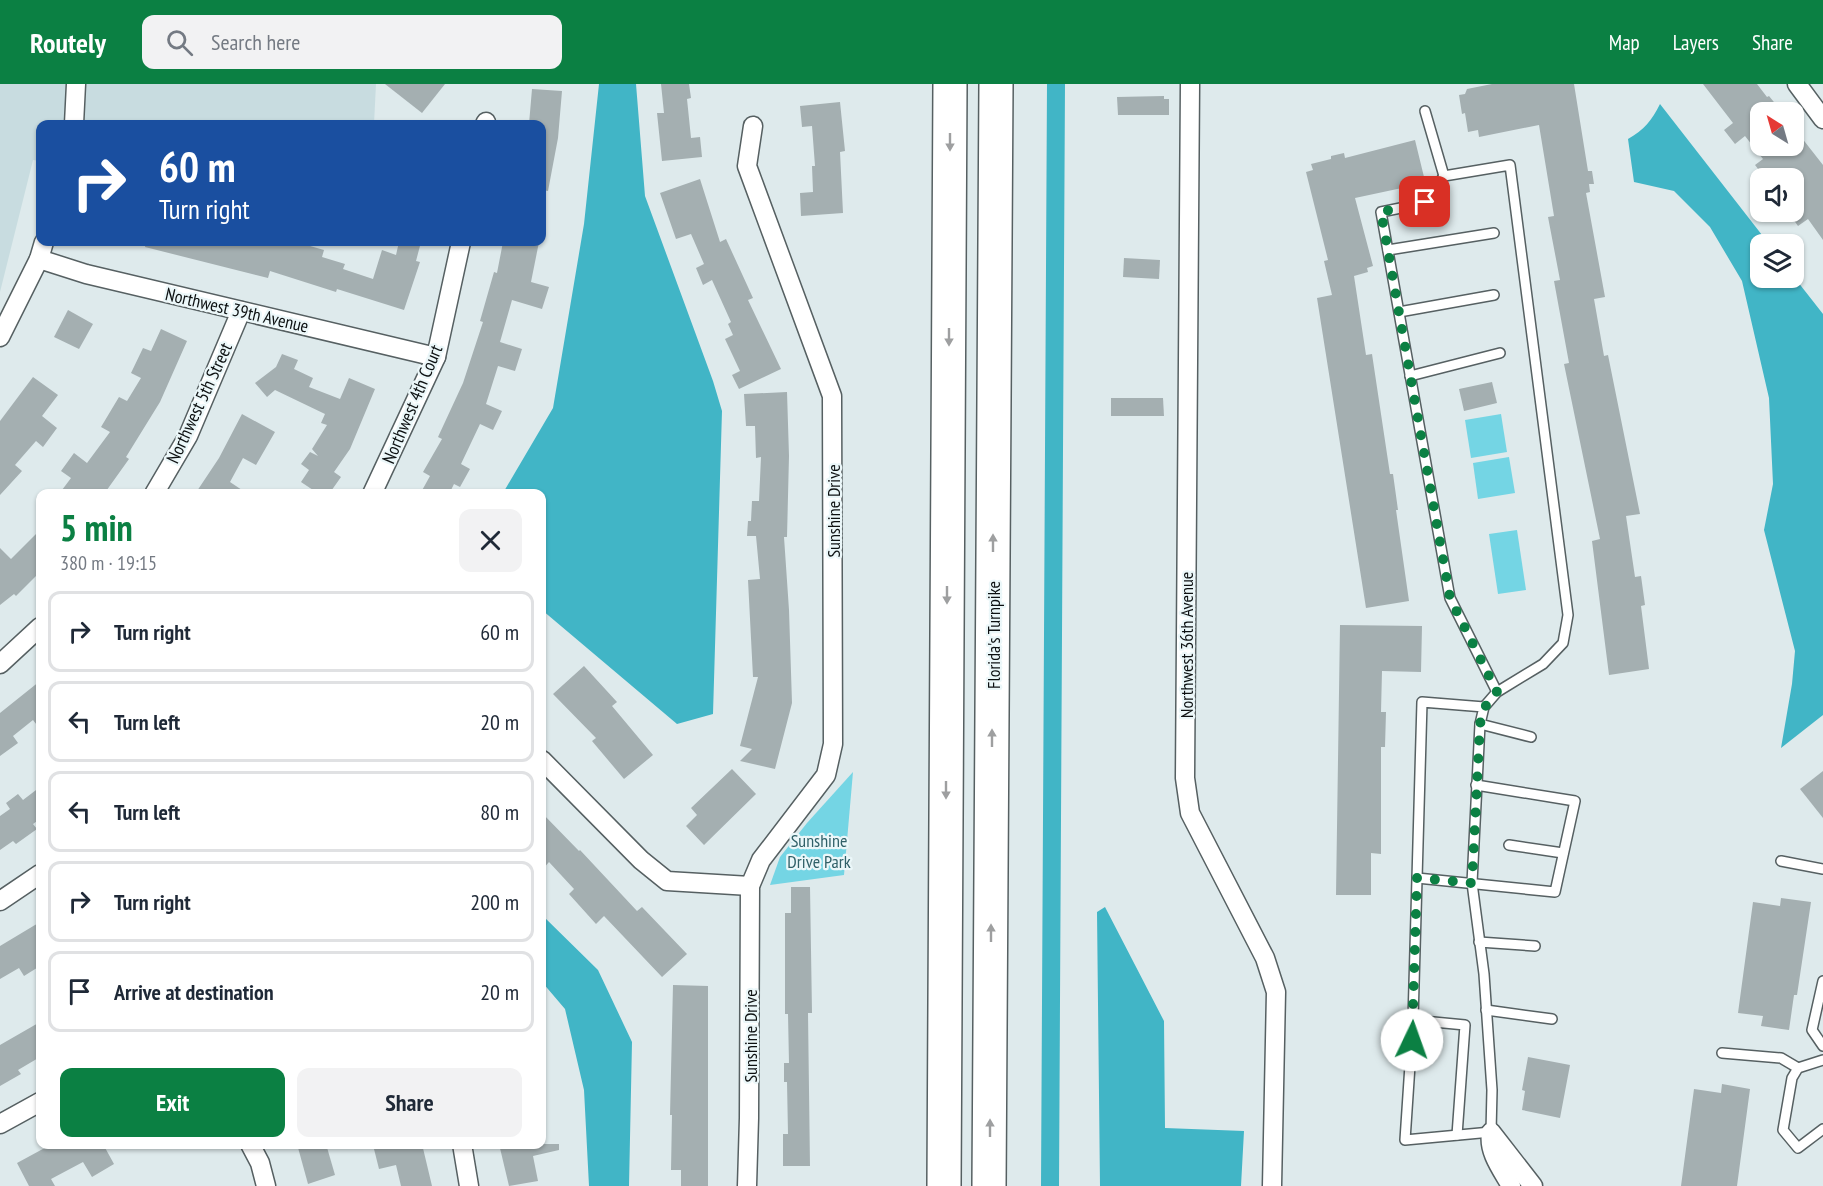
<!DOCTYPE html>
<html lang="en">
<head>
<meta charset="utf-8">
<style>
	:root { --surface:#fff; --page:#f2f2f3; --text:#1f2937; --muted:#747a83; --line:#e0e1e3; --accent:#0b8043 }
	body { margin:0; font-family:"PT Sans Narrow",sans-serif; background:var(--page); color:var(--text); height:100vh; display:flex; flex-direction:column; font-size:22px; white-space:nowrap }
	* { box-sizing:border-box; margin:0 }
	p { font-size:20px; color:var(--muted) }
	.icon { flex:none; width:33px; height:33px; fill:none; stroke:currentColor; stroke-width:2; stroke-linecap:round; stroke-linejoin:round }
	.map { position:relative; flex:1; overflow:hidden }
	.drawer { position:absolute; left:36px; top:405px; width:510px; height:660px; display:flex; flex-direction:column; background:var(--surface); border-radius:12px; box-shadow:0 2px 4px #0004 }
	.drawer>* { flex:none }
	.top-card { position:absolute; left:36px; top:36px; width:510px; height:126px; border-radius:12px; box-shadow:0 2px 4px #0004; background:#1a4fa0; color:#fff; overflow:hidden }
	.needle { width:39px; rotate:323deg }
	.buttons { position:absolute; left:1750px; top:18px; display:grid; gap:12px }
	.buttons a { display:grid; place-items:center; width:54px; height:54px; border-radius:12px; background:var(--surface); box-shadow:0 2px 4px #0004; font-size:30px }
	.pin { position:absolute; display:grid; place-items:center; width:51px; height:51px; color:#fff; margin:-26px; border-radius:12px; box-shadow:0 3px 9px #0006 }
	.me { position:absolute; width:66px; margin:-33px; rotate:3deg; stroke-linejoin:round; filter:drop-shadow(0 0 4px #0008) }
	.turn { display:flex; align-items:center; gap:21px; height:126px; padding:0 24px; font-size:27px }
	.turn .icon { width:78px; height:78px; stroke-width:2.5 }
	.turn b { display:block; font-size:42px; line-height:51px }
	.round { display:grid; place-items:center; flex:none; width:63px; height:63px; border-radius:12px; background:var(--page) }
	.headline { display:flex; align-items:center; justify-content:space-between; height:102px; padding:0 24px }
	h1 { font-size:36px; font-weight:700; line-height:45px; color:var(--accent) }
	.cta { display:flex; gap:12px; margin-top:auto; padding:12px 24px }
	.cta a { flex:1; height:69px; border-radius:12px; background:var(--accent); color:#fff; font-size:24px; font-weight:700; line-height:69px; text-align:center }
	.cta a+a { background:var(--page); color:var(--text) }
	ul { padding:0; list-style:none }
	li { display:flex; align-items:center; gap:18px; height:81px; margin:0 12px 9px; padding:0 12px; border:3px solid var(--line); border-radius:12px }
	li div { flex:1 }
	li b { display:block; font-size:22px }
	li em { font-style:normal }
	header { display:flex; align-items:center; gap:36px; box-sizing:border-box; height:84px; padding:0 30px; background:var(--accent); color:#fff }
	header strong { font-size:28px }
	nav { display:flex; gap:33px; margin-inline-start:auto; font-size:21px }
	.search { width:420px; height:54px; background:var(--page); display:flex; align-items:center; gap:15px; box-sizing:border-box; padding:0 21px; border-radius:12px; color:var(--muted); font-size:22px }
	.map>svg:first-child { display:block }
	.built { fill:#c8dce0 }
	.green { fill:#74d5e4 }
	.water { fill:#41b5c6 }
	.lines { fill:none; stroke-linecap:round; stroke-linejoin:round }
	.canal { stroke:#41b5c6; stroke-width:18 }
	.building { fill:#a4afb1 }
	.lane-casing { stroke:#566062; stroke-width:12 }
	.street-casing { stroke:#566062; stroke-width:21 }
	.highway-casing { stroke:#566062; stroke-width:36 }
	.lane { stroke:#fff; stroke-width:9 }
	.street { stroke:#fff; stroke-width:18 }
	.highway { stroke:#fff; stroke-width:33 }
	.oneway { fill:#9e9fa0 }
	.route { stroke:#0b8043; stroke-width:10; stroke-dasharray:0 18 }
	.labels { text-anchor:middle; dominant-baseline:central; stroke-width:4.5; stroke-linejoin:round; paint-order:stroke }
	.street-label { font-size:18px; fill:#0c1011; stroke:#ebf7f9 }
	.park-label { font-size:18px; fill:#306068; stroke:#ebf7f9 }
</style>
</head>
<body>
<header>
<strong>Routely</strong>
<div class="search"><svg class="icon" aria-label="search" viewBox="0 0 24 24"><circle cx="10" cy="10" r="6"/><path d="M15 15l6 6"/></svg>Search here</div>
<nav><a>Map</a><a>Layers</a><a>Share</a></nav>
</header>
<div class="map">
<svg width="1823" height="1102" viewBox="0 0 1823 1102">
	<rect width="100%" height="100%" fill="#deeaec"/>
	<path class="built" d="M0,0H376L374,40H40V77L33,76L0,208Z"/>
	<g class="green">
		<path d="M1501,330L1507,368L1471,374L1465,336Z"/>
		<path d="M1509,373L1515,409L1478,415L1473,379Z"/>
		<path d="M1517,446L1526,506L1498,510L1489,450Z"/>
		<path d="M853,688L844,791L770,801L780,773L807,739Z"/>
	</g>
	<g class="water">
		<path d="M599,0H636L645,112L713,297L722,327L713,630L677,640L542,526V410L503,409L553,324L584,140Z"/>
		<path d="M1660,20L1769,160H1761V194L1794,193L1823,230V631L1781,664L1792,600L1795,567L1764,446L1773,400L1769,314L1742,197L1710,143L1674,107L1634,98L1628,55C1644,46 1652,36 1660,20Z"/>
		<path d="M1105,823L1164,937L1165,1044L1244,1047L1241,1102H1100L1097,828Z"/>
		<path d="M542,831L598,886L632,958L629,1102H589L584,1006L565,925L542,898Z"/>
	</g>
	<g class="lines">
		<path class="canal" d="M1050,1102L1056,0"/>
	</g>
	<g class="building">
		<path d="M385,0H445L422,29Z"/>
		<path d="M661,0H689L691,14L687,15L691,54L700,53L702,73L662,77L657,29H664Z"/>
		<path d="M1492,0H1574L1588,87H1592L1594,100H1589L1590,108L1586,109L1605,213L1594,215L1604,272L1608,271L1640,430L1626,432L1635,493L1641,492L1645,521L1641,522L1649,585L1609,591L1592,457L1600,455L1564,280L1569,279L1554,197L1560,196L1548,133L1554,132L1539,41L1479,53L1478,46L1468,48L1465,29L1462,30L1459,11L1465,10L1467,5Z"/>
		<path d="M1703,0H1757L1767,13L1769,12L1782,28H1761V62H1794V44L1823,81V156L1808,135L1798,142L1788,128H1794V94H1765L1755,81L1763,75L1745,52L1735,60L1724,46L1733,39Z"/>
		<path d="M532,5L562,7L558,54L548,107L542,106V40H529Z"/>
		<path d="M1164,12V15H1169V31H1118L1117,13Z"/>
		<path d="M840,18L845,67L840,68L843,129L801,132L800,109L813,108L812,82H815L812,42L802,43L800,22Z"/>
		<path d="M1415,56L1424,93L1415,95L1416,101L1355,114L1373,182L1367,184L1368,188L1354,192L1366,271L1372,270L1390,390H1393L1398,426H1396L1409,517L1366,524L1317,214L1332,211L1324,177L1328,176L1306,88L1313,86L1311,80L1331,75V72L1344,69L1345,74Z"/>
		<path d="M700,95L720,158L726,155L753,214L748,216L781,285L739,305L732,291L740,287L725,255L733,251L728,240L731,238L712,196L703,201L696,184L704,180L691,150L676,155L660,109Z"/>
		<path d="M146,158H296L324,166L322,173L345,180L343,185L373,195L382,166L396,171L399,158H421L416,177L420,178L404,226L337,205L336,208L270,187L268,194L145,163Z"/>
		<path d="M503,158H539L531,198L549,203L542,225L512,216L500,258L522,265L515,287L498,282L486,320L502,327L493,346L480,340L461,380L470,385L460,403L454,400L449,410H420L430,392L423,388L442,355L438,353L463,299L483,238L480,237L494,188L497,189Z"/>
		<path d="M1124,174L1160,176L1159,195L1123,193Z"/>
		<path d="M68,226L93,240L79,265L54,253Z"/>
		<path d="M161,245L187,257L160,318L126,373L129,375L104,410H59L71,394L61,387L74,369L87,379L110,348L101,343L119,313L127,317L141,294L131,289L143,264L151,267Z"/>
		<path d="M282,270L298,276L294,285L313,294L309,303L340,315L349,294L375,305L350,365L334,388L341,393L329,410H319L301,398L309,386L301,380L310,368L318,372L312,365L327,341L321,339L325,330L275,306L267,313L255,299L276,283Z"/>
		<path d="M33,293L58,311L42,332L57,344L43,363L36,357L15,381L22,387L0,411V337Z"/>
		<path d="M1492,298L1497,319L1464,327L1459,305Z"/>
		<path d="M787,308L789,372L787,453H784L789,526L792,619L775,685L740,677L752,665L740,662L758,593H753L748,496L760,495L756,452H747L748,437H751L752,417H759L761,373L756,374L755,342H746L744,310Z"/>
		<path d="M1111,314H1163L1164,332H1111Z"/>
		<path d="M242,330L275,348L256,381L243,374L230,398L248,410H195L219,374Z"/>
		<path d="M40,446V488L16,512L14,510L0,521V464L11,475Z"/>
		<path d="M1340,541L1422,542L1421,588L1382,587L1381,628H1386L1385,663H1381V770L1371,769V811H1336Z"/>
		<path d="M584,582L617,618L612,622L653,671L624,695L592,657L596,654L553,610Z"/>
		<path d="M40,597V645L33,636L13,652L18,659L0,672V629Z"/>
		<path d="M732,685L756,710L704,761L686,742L697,731L691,724Z"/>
		<path d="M1823,687V734L1800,705Z"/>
		<path d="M40,703V735L33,740L37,745L16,760L13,757L0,766V732L10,725L6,719L18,710L23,716Z"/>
		<path d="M542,729L579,767L580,766L637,827L642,823L687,870L662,893L604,832L596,840L569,810L574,805L549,778L542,786Z"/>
		<path d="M791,803H810L812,929H808L810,1082H783V1050H788L787,998H784V979H789L788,930H785V829H791Z"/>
		<path d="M1781,814L1811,818L1797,911H1794L1789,946L1761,942L1763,932L1738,929L1753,818L1780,822Z"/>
		<path d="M40,838V882L24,892L19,884L0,895V862Z"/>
		<path d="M673,901L708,902V1102H681V1086H671L672,1031H670Z"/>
		<path d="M40,938V973L18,986L21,990L0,1002V961Z"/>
		<path d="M1528,973L1570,981L1560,1034L1522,1026L1525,1007L1522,1006Z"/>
		<path d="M1722,1000L1750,1005L1737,1102H1681L1694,1005L1721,1009Z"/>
		<path d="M52,1060H103L114,1080L92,1093L83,1078L51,1095L55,1102H29L17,1079Z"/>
		<path d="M297,1060H326L335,1091L308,1100Z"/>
		<path d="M392,1060H422L432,1102H401L396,1081L379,1085L374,1065Z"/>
		<path d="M499,1060H559V1066L533,1072L538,1097L509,1102Z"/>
	</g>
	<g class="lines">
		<g class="lane-casing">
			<g id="lane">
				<path d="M1425,27L1444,92"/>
				<path d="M1388,166L1494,149"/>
				<path d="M1399,228L1494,211"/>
				<path d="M1410,292L1500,269"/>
				<path d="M1484,623L1422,618L1413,936L1405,1056L1491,1048L1492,1006L1484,890L1472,799L1480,640L1484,623L1497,608L1543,580L1563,559L1568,531L1510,81L1444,92L1425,119L1381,128L1450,514L1497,608"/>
				<path d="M1480,640L1531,653"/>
				<path d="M1509,761L1563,769"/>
				<path d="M1781,777L1823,785"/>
				<path d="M1417,794L1555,808L1575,717L1476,701"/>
				<path d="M1479,858L1535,862"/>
				<path d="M1823,897L1812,946L1823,962"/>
				<path d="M1486,926L1552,935"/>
				<path d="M1413,936L1465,941L1457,1051"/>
				<path d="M1722,969L1781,974L1798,984"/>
				<path d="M1823,976L1798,984L1792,994L1783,1046L1798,1064L1823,1045"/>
			</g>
		</g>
		<g class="street-casing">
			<g id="street">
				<path d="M1190,0L1185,694L1190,729L1265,874L1276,908L1272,1102"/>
				<path d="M1797,0L1823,35"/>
				<path d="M74,40L76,0"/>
				<path d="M485,40L486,38"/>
				<path d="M39,175L86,190L436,273"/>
				<path d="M0,253L39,175L44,158"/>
				<path d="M154,410L188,352L241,227"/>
				<path d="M372,410L436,273L461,158"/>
				<path d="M0,580L40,543"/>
				<path d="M542,676L641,776L667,797L750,802"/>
				<path d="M0,817L40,790"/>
				<path d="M0,1040L40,1018"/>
				<path d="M1491,1048L1533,1102"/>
				<path d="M1491,1050C1488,1068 1502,1086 1511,1102"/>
				<path d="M250,1060L260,1079L266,1102"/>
				<path d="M462,1060L469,1102"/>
				<path d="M747,1102L749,1034L750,802L761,776L826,691L833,660L832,312L747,82L753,42"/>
			</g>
		</g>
		<g class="highway-casing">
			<g id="highway">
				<path d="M944,1102L950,0"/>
				<path d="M989,1102L996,0"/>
			</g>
		</g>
		<use href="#lane" class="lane"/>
		<use href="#street" class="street"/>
		<use href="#highway" class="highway"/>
	</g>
	<defs><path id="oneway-solid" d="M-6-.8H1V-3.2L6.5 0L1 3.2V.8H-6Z" transform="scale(1.5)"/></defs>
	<g class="oneway">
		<use href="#oneway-solid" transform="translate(950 58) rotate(90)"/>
		<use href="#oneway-solid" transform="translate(949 253) rotate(90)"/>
		<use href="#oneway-solid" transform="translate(993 459) rotate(-90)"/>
		<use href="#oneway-solid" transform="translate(947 511) rotate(90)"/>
		<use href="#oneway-solid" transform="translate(992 654) rotate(-90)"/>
		<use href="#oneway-solid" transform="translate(946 706) rotate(90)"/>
		<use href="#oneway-solid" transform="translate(991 849) rotate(-90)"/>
		<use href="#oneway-solid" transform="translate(990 1044) rotate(-90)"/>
	</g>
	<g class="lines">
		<path class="route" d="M1412,956L1417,794L1472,799L1480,640L1484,624L1497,608L1450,514L1381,128L1425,118"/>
	</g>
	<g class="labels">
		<g class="street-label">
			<text transform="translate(237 226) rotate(13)">Northwest 39th Avenue</text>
			<text transform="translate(199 319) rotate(-65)">Northwest 5th Street</text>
			<text transform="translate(412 320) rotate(-67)">Northwest 4th Court</text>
			<text transform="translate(833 427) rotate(-90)">Sunshine Drive</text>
			<text transform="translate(993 551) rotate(-90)">Florida's Turnpike</text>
			<text transform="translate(1186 561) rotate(-90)">Northwest 36th Avenue</text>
			<text transform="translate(750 952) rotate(-90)">Sunshine Drive</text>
		</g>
		<g class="park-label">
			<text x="819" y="756">Sunshine<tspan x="819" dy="21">Drive Park</tspan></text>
		</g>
	</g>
</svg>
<div class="buttons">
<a><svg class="needle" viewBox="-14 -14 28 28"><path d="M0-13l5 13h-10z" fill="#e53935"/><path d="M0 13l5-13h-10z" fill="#747a83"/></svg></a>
<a><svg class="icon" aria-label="sound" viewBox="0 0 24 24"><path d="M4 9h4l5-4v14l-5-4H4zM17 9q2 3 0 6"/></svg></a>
<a><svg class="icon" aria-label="layers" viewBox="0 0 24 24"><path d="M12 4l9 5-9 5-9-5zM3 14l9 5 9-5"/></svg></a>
</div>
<div class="pin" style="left:1425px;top:118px;background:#d93025"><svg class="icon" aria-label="arrive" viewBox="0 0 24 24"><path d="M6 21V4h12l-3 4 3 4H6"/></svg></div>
<svg class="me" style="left:1412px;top:956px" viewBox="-20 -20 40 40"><circle r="19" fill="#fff"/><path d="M0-13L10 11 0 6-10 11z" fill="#0b8043"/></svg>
<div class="top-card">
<div class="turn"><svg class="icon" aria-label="right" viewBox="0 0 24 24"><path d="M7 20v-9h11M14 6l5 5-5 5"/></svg><div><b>60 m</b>Turn right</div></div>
</div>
<section class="drawer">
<div class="headline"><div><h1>5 min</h1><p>380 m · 19:15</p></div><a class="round"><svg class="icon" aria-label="close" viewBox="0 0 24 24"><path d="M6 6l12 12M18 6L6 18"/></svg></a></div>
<ul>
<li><svg class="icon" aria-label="right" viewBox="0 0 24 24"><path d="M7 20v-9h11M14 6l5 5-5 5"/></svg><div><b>Turn right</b></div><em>60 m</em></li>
<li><svg class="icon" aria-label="left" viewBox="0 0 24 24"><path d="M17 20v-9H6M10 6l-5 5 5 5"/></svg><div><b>Turn left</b></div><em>20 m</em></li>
<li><svg class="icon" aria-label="left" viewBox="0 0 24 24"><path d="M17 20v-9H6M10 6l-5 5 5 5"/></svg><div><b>Turn left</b></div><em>80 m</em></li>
<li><svg class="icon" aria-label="right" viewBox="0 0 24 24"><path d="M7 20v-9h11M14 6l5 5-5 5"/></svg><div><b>Turn right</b></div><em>200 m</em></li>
<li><svg class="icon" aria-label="arrive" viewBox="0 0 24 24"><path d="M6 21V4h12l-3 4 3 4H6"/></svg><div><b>Arrive at destination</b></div><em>20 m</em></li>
</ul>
<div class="cta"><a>Exit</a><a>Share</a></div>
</section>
</div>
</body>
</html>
